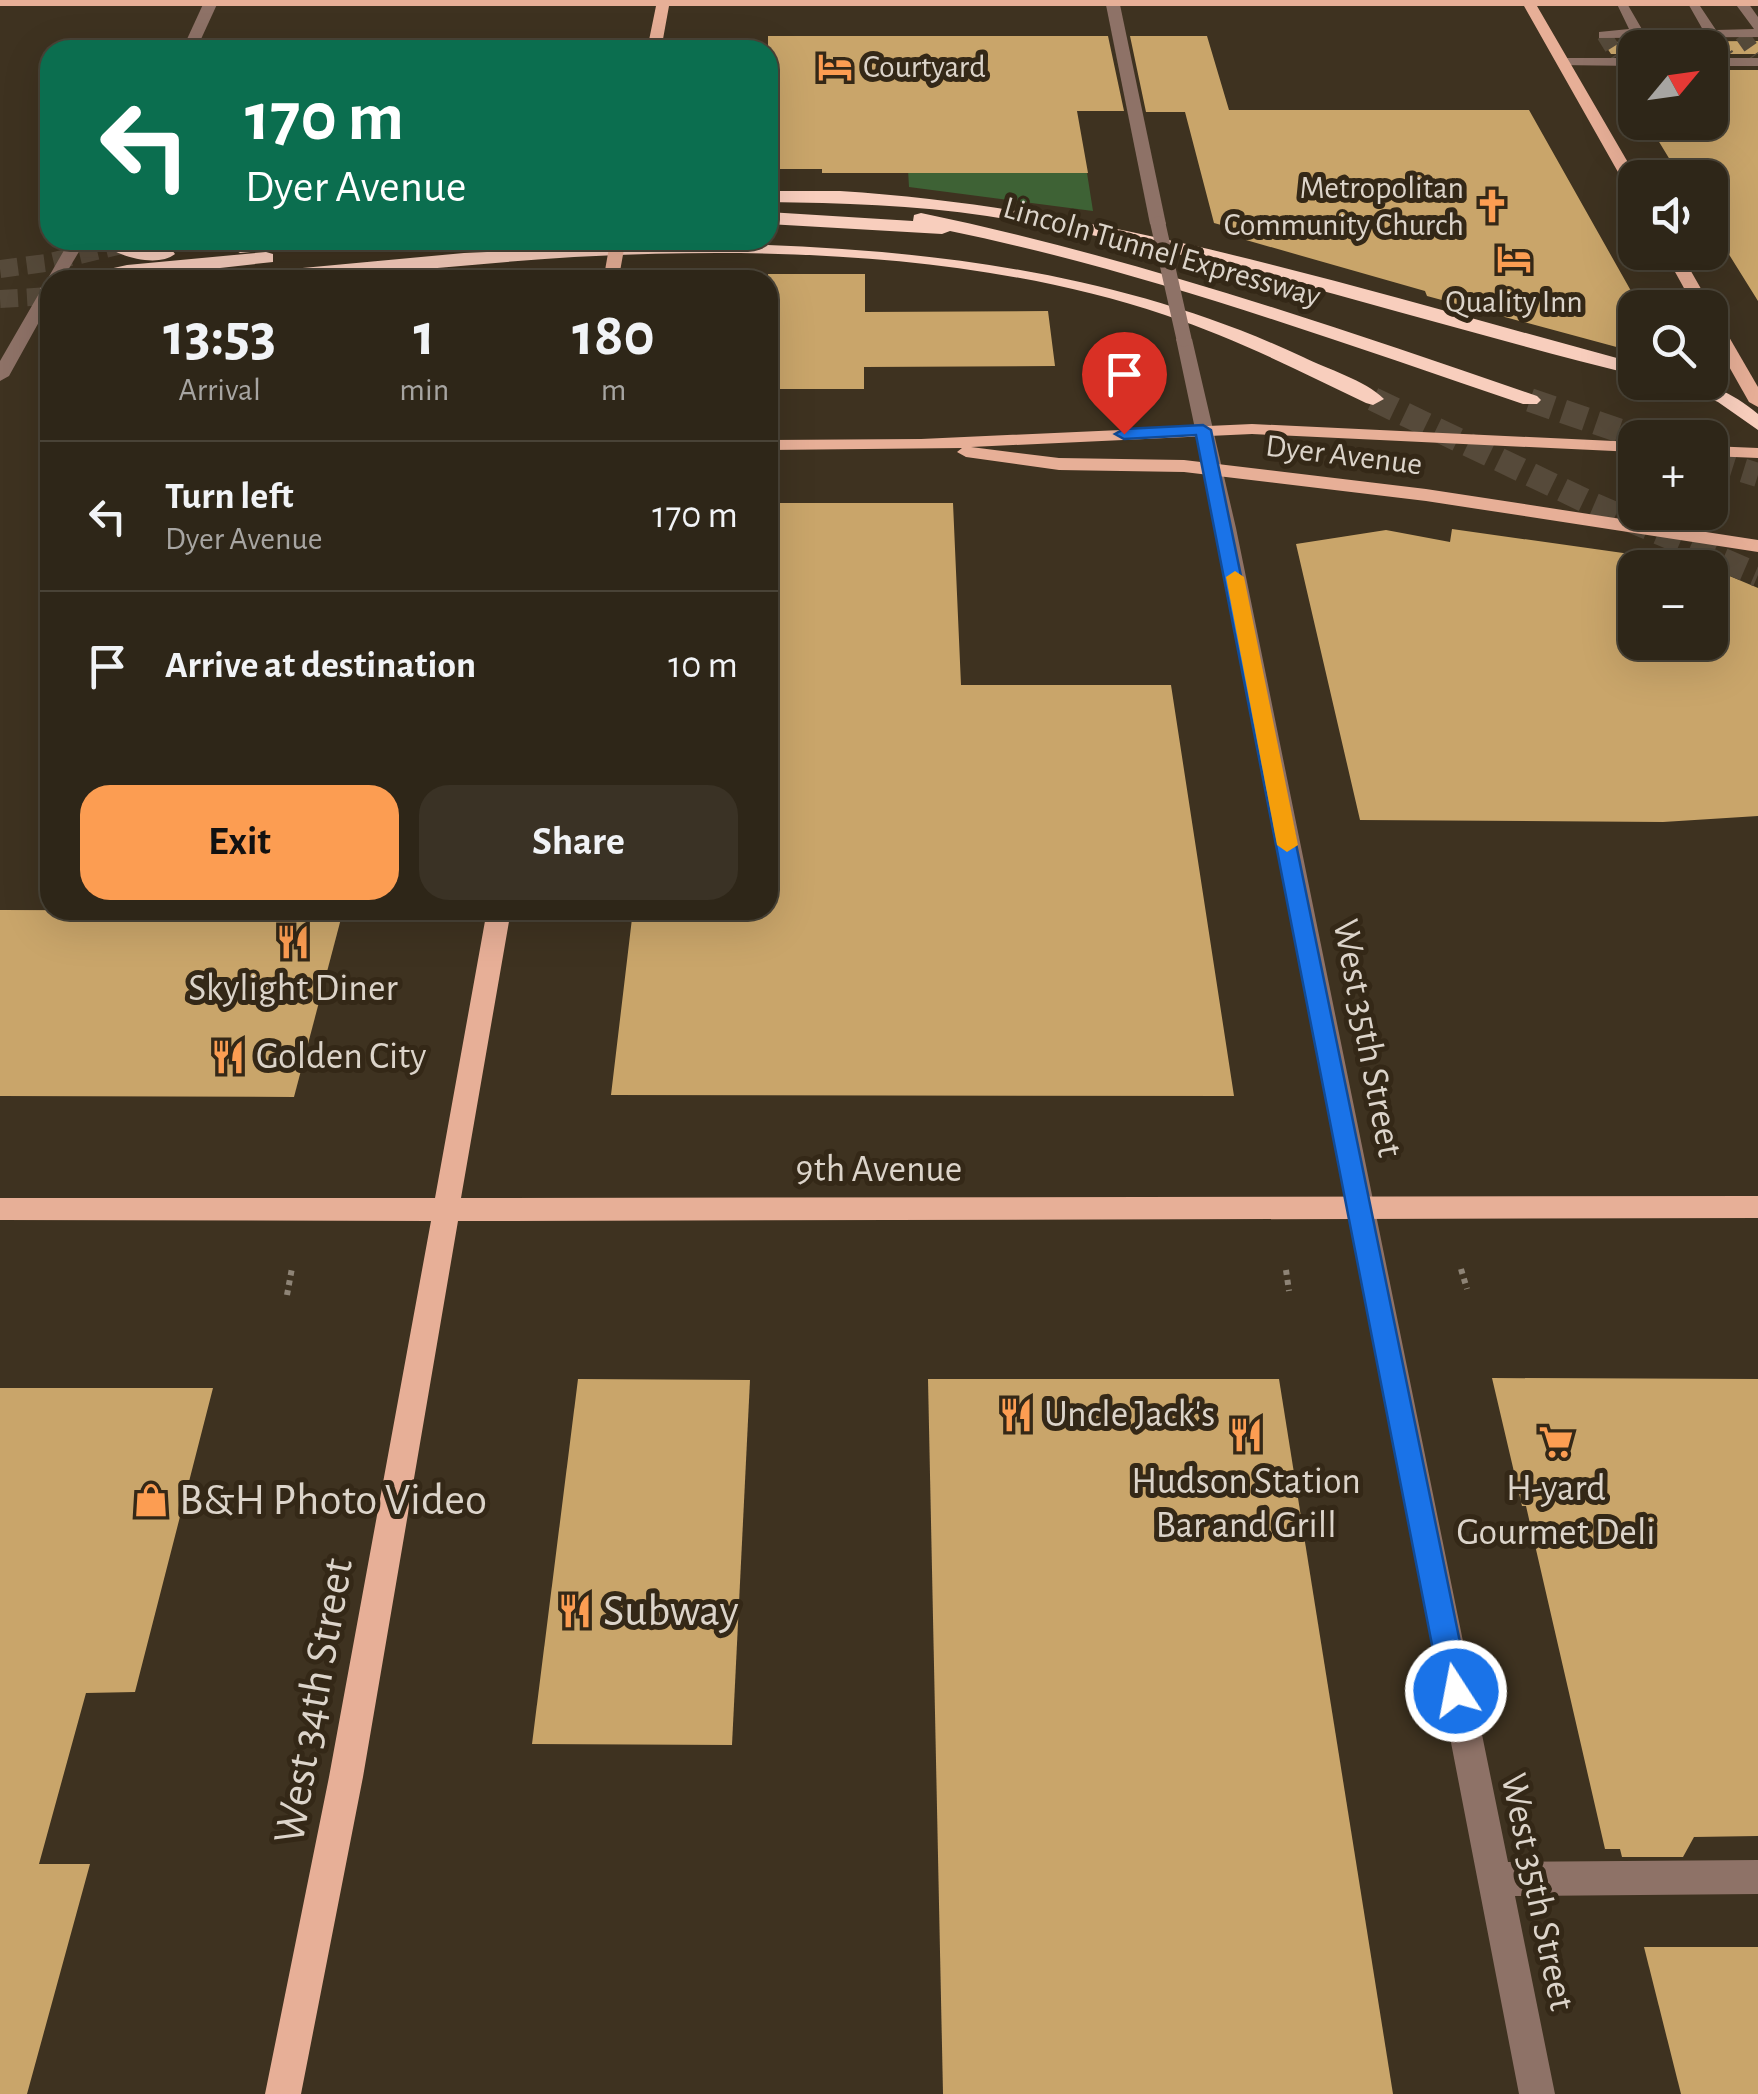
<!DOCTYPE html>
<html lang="en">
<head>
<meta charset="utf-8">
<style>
	:root { --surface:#2e2618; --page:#3a3225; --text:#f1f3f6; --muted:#a7a5a2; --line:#494337; --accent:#fc9d52 }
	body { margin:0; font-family:"Alegreya Sans",sans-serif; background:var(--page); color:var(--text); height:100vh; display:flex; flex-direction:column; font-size:38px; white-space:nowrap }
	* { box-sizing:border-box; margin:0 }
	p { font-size:32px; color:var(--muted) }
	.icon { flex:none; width:55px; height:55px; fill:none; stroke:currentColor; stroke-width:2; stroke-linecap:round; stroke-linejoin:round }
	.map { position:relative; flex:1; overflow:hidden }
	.panel { position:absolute; left:40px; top:270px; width:738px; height:650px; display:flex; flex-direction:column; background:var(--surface); border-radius:30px; box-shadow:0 10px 40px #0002,0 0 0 2px var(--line) }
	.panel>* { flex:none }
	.top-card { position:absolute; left:40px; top:40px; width:738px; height:210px; border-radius:30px; box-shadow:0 10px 40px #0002,0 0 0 2px var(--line); background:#0b6e4f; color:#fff; overflow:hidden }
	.needle { width:65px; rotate:61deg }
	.buttons { position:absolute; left:1618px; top:30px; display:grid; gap:20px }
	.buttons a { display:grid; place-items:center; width:110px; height:110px; border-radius:20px; background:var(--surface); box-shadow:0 10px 40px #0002,0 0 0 2px var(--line); font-size:50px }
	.pin { position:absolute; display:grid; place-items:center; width:85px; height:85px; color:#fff; margin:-102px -42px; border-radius:50% 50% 50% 0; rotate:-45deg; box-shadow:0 0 10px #0007 }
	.pin .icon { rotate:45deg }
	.me { position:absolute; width:110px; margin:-55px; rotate:349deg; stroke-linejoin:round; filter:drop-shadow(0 0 8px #0008) }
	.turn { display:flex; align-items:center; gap:35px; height:210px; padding:0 40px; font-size:45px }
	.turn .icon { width:130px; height:130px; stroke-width:2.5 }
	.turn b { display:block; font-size:70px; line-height:85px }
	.eta { display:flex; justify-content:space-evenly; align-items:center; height:170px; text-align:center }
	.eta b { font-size:60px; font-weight:700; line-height:70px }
	.button { display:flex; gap:20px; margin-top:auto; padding:20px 40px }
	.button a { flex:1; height:115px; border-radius:30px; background:var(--accent); color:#111; font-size:40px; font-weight:700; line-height:115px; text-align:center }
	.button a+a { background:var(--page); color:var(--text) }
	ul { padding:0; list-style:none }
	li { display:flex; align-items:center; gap:30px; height:150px; padding:0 40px; border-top:2px solid var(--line) }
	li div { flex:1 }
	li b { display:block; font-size:38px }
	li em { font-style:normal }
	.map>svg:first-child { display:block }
	.green { fill:#3e6235 }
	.building { fill:#c9a56a; fill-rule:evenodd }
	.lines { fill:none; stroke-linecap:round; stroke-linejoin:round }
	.minor-tunnel { stroke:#564a3a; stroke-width:15; stroke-dasharray:15 8; stroke-linecap:butt }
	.highway-tunnel-far1 { stroke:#564a3a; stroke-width:18; stroke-dasharray:18 9; stroke-linecap:butt }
	.highway-tunnel { stroke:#564a3a; stroke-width:24; stroke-dasharray:24 11; stroke-linecap:butt }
	.path { stroke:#8e8476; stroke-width:6; stroke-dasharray:5 5; stroke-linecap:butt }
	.minor { fill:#8e7267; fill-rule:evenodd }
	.major { fill:#e7af97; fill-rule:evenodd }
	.highway { fill:#f8cebd; fill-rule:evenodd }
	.minor-bridge { stroke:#8e7267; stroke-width:15 }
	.major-bridge { stroke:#e7af97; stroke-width:15 }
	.route { fill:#1a73e8; stroke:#114b97; stroke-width:2.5 }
	.slow { fill:#f59e0b }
	.labels { text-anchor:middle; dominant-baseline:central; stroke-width:10; stroke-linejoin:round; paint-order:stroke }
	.far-poi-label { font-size:32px; fill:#dcd4ca; stroke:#342817; text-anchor:start }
	.far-street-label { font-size:32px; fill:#dcd4ca; stroke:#342817 }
	.poi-label { font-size:38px; fill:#dcd4ca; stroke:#342817 }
	.street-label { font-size:38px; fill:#dcd4ca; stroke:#342817 }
	.near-poi-label { font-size:45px; fill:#dcd4ca; stroke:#342817; text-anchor:start }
	.near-street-label { font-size:45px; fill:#dcd4ca; stroke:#342817 }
</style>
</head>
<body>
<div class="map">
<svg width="1758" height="2094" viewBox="0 0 1758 2094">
	<rect width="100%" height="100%" fill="#3e3220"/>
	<path class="green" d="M907,152L944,173H1087L1093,211L909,187Z"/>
	<g class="building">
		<path d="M768,36H1108L1124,111H1077L1088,173H822V169H768Z"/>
		<path d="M1130,36H1207L1229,110H1529L1635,298V352L1427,296L1425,291L1246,240L1243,231L1214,223L1185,112H1146Z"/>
		<path d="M1758,41V54H1710V48H1635V54H1611L1603,42Z"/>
		<path d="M1710,70H1758V301L1710,224V178H1681L1647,122H1710Z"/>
		<path d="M768,274H865V312L1048,311L1055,366L864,367V389H768Z"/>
		<path d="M768,503H953L961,685H1171L1234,1096L611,1095L633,910H768Z"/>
		<path d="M1452,529L1701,564L1758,588V816L1663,822L1360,820L1296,544L1386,530L1450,542ZM1635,568H1710V642H1635Z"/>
		<path d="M0,910L343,911L294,1097L0,1096Z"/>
		<path d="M1492,1378L1758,1379V1836L1694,1837L1683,1857H1622L1620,1849H1605L1526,1506H1522Z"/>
		<path d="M578,1379L750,1380L732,1745L532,1744Z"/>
		<path d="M928,1379H1279L1393,2094H943Z"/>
		<path d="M0,1388H213L135,1692L86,1693L39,1864H90L27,2094H0Z"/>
		<path d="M1644,1947H1758V2094H1681Z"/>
	</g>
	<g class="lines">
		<g class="minor-tunnel">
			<path d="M1604,35L1617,56"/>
			<path d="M1639,35L1646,48"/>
			<path d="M1677,35L1684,48"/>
			<path d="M1713,35L1727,56"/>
			<path d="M1742,35L1756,55"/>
		</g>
		<g class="highway-tunnel-far1">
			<path d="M0,269L46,263L143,240"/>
			<path d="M0,299L50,296"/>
		</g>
		<g class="highway-tunnel">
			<path d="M1373,399L1592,504L1758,575"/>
			<path d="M1530,400L1641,438"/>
			<path d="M1710,460L1758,475"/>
		</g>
		<g class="path">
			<path d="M1461,1269L1467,1289"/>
			<path d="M1286,1270L1289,1291"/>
			<path d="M287,1295L292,1268"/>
		</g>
		<g class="minor">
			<path d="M205,0H219L196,50H182Z"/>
			<path d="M1105,0H1119L1166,224L1158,229L1150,224Z"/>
			<path d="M1615,0H1625L1643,31L1703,30L1686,0H1696L1716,30L1754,29L1734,2L1746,0L1758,17V37L1599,38V32L1629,29Z"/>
			<path d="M1563,58H1635V66L1558,65V59Z"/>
			<rect x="1710" y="58" width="48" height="8"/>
			<path d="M70,240H86L62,280H50V302L9,376L0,381V361Z"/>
			<path d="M1184,334L1192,339L1236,528L1508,1862L1758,1860V1894L1515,1896L1555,2094H1519L1216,528L1176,339Z"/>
		</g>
		<g class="major">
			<path d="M0,0H1758V6H1537L1637,178L1635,193L1627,188L1524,6H669L661,50H647L656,6H0Z"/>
			<path d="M1664,252H1680L1712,308L1710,311V308H1695Z"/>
			<path d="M1710,313L1718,318L1758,387V407L1749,402L1710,333Z"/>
			<path d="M1252,424L1635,442V452L1252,434L971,447L1059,458L1184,460L1426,489L1758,540V552L1426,501L1184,472L1059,470L966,457L957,452L962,448L768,450V440L921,439Z"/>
			<path d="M1710,446L1758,448V458L1710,456Z"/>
			<path d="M487,910H511L461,1198L1758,1196V1218L458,1221L363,1777L301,2094H265L329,1777L431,1221L0,1220V1198H435Z"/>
		</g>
		<g class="highway">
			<path d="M840,191C1112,208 1374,293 1635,363V375C1419,322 1207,250 987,216C914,205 841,203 768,202V191Z"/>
			<path d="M768,212L913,221L914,215L921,213C1132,257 1334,326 1537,396L1541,400L1537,404H1523C1334,340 1145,271 950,231L942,234L768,224Z"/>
			<path d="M97,240C121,240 147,245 172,250L175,254C156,269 113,255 97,240Z"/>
			<path d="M326,240L317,246L240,253L230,247L233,243Z"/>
			<path d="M693,243C903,246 1110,267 1303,357C1327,369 1365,380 1384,399L1373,405L1366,403C1300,371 1234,338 1165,315C979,253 769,247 574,257C458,264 343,280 227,280L237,274L464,253Z"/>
			<path d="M266,252L273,254V262L112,280H75L78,276L127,265Z"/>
			<path d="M50,285V297L40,296V288Z"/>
			<path d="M1673,382C1709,382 1730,391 1758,414V430L1718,402Z"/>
		</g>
		<path class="minor-bridge" d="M1158,224L1184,339"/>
		<path class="major-bridge" d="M613,268L618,240"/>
	</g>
	<path class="route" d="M1203,425L1211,430L1470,1691L1466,1701L1456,1706L1445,1701L1441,1691L1196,435L1124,439L1115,434L1124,429Z"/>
	<path class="slow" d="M1235,571L1244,577L1298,845L1287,852L1277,845L1226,577Z"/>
	<defs>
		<g id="hotel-bare" transform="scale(2.7)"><path d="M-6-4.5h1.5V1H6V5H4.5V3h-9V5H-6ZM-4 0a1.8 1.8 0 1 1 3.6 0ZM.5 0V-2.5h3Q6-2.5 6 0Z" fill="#fc9d52" stroke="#342817" stroke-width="2.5" paint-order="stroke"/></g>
		<g id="church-bare" transform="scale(2.7)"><path d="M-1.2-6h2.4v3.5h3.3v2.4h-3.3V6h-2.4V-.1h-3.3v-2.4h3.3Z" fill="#fc9d52" stroke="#342817" stroke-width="2.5" paint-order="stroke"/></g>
		<g id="restaurant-bare" transform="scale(2.7)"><path d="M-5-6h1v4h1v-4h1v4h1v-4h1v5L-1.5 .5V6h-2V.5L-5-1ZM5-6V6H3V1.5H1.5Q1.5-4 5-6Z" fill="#fc9d52" stroke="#342817" stroke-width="2.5" paint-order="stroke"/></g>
		<g id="supermarket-bare" transform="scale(2.7)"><path d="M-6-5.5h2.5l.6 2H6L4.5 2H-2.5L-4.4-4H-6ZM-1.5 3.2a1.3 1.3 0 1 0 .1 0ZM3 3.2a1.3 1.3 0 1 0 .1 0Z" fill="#fc9d52" stroke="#342817" stroke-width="2.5" paint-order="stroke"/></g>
		<g id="shop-bare" transform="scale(2.7)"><path d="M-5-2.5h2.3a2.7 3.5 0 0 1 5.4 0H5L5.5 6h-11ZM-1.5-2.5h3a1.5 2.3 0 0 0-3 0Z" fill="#fc9d52" stroke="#342817" stroke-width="2.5" paint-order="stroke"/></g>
	</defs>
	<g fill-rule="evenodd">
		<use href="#hotel-bare" x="835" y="67"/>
		<use href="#church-bare" x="1492" y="206"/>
		<use href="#hotel-bare" x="1514" y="259"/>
		<use href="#restaurant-bare" x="293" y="942"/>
		<use href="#restaurant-bare" x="228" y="1057"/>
		<use href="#restaurant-bare" x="1016" y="1415"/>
		<use href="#restaurant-bare" x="1246" y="1435"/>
		<use href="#supermarket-bare" x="1556" y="1442"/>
		<use href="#shop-bare" x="151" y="1500"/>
		<use href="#restaurant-bare" x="575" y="1611"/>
	</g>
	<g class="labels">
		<g class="far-poi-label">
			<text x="863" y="67">Courtyard</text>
			<text x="1464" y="188" text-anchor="end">Metropolitan<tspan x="1464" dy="37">Community Church</tspan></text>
			<text x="1514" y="302" text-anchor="middle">Quality Inn</text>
		</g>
		<g class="far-street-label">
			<text transform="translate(1162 252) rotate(16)">Lincoln Tunnel Expressway</text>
			<text transform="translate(1344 455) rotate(7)">Dyer Avenue</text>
		</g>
		<g class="poi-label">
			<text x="293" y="989">Skylight Diner</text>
			<text x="256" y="1057" text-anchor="start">Golden City</text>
			<text x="1044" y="1415" text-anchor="start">Uncle Jack's</text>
			<text x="1246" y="1482">Hudson Station<tspan x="1246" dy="44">Bar and Grill</tspan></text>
			<text x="1556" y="1489">H-yard<tspan x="1556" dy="44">Gourmet Deli</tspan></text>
		</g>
		<g class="street-label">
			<text transform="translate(1367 1038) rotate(79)">West 35th Street</text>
			<text x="879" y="1170">9th Avenue</text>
			<text transform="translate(1537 1892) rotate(78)">West 35th Street</text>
		</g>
		<g class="near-poi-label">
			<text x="179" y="1500">B&amp;H Photo Video</text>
			<text x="603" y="1611">Subway</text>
		</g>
		<g class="near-street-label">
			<text transform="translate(314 1701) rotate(-80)">West 34th Street</text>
		</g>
	</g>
</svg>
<div class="buttons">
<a><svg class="needle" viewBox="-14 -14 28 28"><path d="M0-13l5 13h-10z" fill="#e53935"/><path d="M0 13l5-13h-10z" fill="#a7a5a2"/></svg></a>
<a><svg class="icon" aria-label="sound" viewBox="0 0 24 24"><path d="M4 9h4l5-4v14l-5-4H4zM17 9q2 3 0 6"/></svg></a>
<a><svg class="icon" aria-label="search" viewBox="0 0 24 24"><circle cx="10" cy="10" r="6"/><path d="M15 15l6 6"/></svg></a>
<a>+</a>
<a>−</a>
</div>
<div class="pin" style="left:1124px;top:434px;background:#d93025"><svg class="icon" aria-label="arrive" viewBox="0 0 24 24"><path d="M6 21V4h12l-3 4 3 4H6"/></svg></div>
<svg class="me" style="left:1456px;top:1691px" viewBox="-20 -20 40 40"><circle r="17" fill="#1a73e8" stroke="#fff" stroke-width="3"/><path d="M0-11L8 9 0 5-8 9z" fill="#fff"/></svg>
<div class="top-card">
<div class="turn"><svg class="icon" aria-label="left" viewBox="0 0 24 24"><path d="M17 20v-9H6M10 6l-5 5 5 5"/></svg><div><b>170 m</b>Dyer Avenue</div></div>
</div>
<section class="panel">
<div class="eta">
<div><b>13:53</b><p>Arrival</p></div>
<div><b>1</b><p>min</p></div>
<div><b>180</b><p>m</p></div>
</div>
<ul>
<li><svg class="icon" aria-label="left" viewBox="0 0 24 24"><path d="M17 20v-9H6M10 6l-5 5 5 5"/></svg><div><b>Turn left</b><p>Dyer Avenue</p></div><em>170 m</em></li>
<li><svg class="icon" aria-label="arrive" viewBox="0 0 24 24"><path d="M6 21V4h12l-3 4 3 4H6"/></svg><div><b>Arrive at destination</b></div><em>10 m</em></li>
</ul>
<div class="button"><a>Exit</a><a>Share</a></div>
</section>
</div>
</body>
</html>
